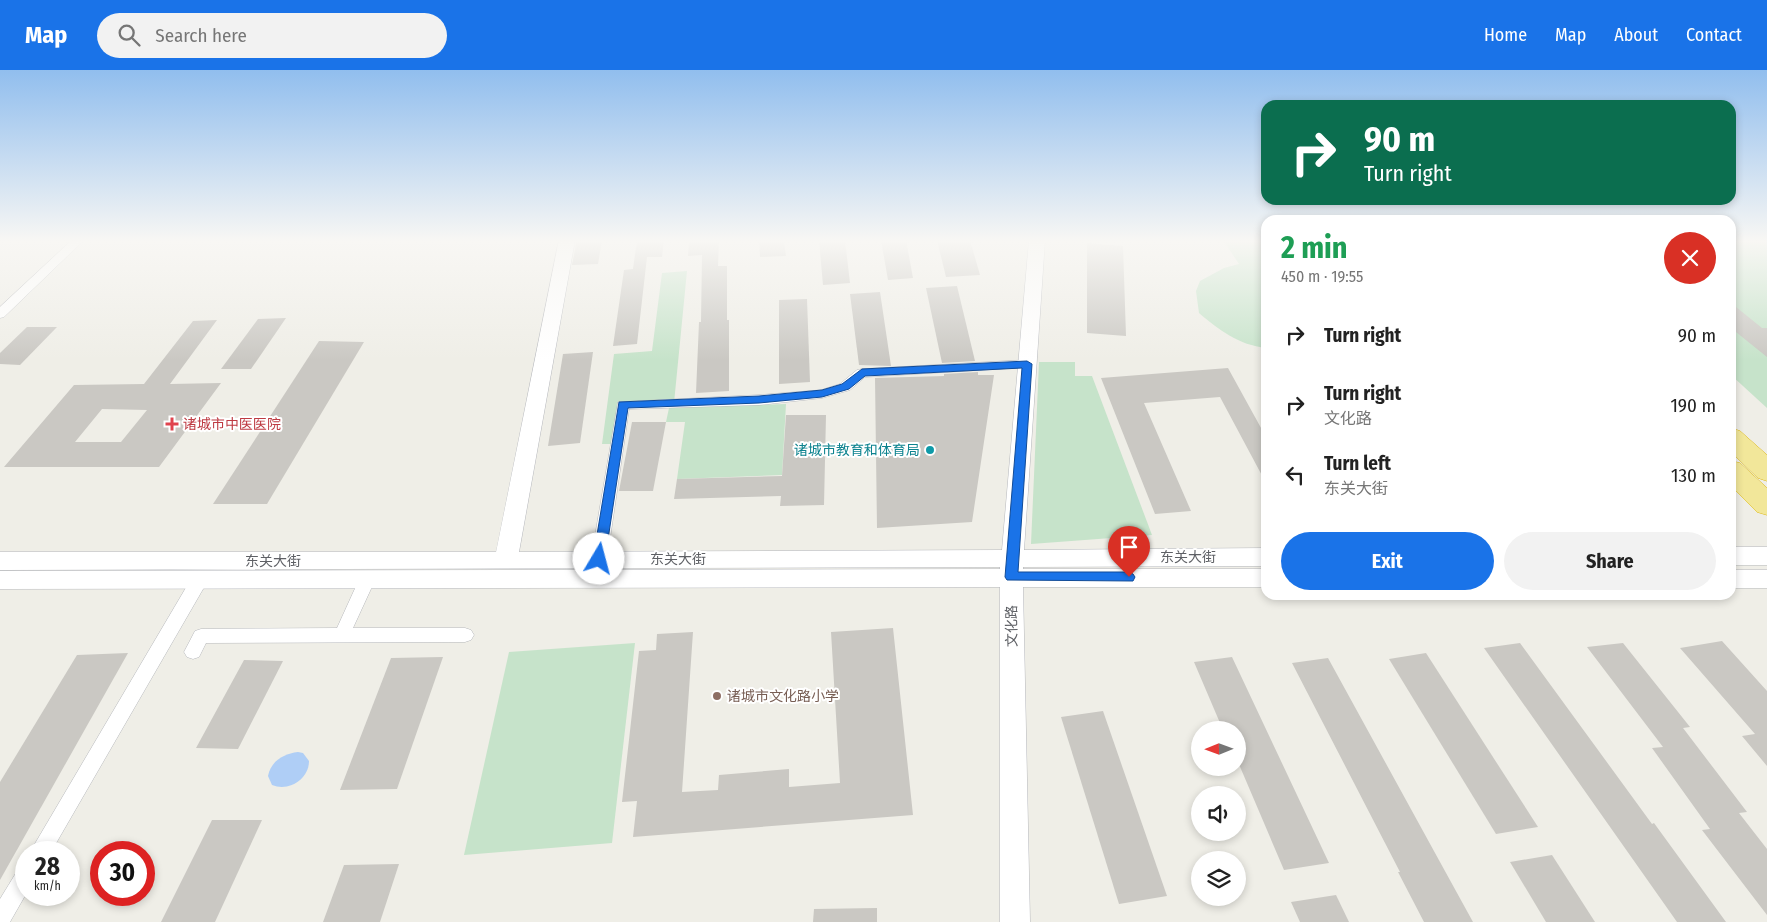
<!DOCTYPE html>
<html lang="en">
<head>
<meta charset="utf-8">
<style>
	:root { --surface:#fff; --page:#f2f2f2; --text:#222; --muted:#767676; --accent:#1a73e8 }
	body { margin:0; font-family:"Fira Sans Condensed","Noto Sans SC",sans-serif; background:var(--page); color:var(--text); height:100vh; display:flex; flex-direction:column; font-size:19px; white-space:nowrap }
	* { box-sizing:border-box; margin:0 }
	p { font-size:16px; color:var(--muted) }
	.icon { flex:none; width:28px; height:28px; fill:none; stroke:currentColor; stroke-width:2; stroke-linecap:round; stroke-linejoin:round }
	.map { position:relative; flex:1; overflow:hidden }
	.sheet { position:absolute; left:1261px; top:145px; width:475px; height:385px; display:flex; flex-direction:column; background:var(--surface); border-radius:15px; box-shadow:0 2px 8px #0003 }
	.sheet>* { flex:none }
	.hud { position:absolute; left:1261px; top:30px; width:475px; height:105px; border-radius:15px; box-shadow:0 2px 8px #0003; background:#0b6e4f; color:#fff; overflow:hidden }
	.needle { width:32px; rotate:269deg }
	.fabs { position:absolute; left:1191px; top:651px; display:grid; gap:10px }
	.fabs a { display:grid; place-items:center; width:55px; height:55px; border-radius:50%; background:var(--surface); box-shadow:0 2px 8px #0003; font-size:25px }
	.speed { position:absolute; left:15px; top:771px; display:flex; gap:10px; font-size:25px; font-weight:700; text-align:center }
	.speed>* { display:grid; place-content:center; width:65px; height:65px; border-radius:50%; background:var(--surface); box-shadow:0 2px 8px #0003; line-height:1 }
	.speed small { font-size:12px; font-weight:400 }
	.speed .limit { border:8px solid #d22; background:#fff; color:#111 }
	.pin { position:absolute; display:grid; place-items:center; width:42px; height:42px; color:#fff; margin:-51px -21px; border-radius:50% 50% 50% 0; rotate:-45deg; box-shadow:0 0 5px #0007 }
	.pin .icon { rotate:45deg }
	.me { position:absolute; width:55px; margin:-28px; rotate:8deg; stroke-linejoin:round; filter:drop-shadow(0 0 4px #0008) }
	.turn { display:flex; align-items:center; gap:18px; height:105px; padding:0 20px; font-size:22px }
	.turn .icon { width:65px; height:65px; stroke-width:2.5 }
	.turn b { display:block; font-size:35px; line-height:42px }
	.round { display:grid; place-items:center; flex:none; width:52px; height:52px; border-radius:26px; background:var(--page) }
	.overview { display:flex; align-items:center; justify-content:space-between; height:85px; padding:0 20px }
	h1 { font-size:30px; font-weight:700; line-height:38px; color:#1e9e55 }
	.primary-button { display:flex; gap:10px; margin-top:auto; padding:10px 20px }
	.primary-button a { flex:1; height:58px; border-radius:30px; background:var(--accent); color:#fff; font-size:20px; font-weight:700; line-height:58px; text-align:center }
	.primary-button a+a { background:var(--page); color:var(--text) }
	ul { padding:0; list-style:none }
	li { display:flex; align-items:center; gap:15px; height:70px; padding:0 20px }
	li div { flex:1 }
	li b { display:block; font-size:19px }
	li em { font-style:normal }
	header { display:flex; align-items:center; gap:30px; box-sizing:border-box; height:70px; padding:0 25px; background:var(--accent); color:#fff }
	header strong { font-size:24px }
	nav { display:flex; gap:28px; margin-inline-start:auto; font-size:18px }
	.search { width:350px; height:45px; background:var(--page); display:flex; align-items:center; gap:12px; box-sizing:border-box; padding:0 18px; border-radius:28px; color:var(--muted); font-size:19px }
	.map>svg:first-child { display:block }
	.green { fill:#c6e3ca }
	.water { fill:#afcef6 }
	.building { fill:#cac8c3; fill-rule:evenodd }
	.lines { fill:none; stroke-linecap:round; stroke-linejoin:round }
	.street-casing { stroke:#b6b8bc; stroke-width:1 }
	.secondary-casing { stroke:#b5b7bc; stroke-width:1 }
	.highway-casing { stroke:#ddb818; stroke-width:1 }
	.street { fill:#fff; fill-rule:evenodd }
	.secondary { fill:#fff; fill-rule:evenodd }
	.highway { fill:#f2e79a; fill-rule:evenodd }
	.route { fill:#1a73e8; stroke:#114b97 }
	.health-dot { fill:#e0444e; stroke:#fff; stroke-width:2 }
	.culture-dot { fill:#0f9aa8; stroke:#fff; stroke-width:2 }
	.education-dot { fill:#8d6e63; stroke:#fff; stroke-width:2 }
	.labels { text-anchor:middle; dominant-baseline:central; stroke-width:4; stroke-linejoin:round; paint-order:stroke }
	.health-label { font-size:14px; fill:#be3a42; stroke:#fff; text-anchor:start }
	.culture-label { font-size:14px; fill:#0d838f; stroke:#fff; text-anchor:end }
	.street-label { font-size:14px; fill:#5e6065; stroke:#fff }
	.education-label { font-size:14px; fill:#785e54; stroke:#fff; text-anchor:start }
</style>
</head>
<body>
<header>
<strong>Map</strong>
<div class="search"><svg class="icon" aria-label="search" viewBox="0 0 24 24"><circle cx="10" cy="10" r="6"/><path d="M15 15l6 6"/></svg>Search here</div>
<nav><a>Home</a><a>Map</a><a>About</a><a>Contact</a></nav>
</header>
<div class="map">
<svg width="1767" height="852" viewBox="0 0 1767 852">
	<rect width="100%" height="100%" fill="#efeee7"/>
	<g class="green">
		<path d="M1223,170H1266V278C1239,275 1219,260 1199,243L1196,221L1200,211L1224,198L1239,194Z"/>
		<path d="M1731,170H1767V338L1731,305Z"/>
		<path d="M687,201L674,333L623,335L616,374H602L614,284L652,281L662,203Z"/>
		<path d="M1039,292H1075V306H1092L1152,465L1031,474Z"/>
		<path d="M786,334L782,405L677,409L685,352H666L669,338Z"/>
		<path d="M635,573L612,773L464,785L509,582Z"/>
	</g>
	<path class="water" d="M298,682L303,683L309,691C309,709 289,722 272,715L268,706C271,691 283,684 298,682Z"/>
	<g class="building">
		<path d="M577,170H602L598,194L572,195Z"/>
		<path d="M637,170H664L662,187H647L637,274L613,276L624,200L633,199Z"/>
		<path d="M689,170H719L718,196H727V250H729V321L696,323L699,252H701L702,185L688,186Z"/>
		<path d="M759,170H784L786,186L760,187Z"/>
		<path d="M819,170H845L850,213L823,215Z"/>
		<path d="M881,170H906L913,208L888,210Z"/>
		<path d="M937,170H970L980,205L946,207Z"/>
		<path d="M1087,173L1123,176L1126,266L1087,263Z"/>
		<path d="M957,216L975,291L942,293L926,218Z"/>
		<path d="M880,222L891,296L859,295L850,224Z"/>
		<path d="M807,229L810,312L779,314V230Z"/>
		<path d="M1731,233L1762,258H1767V287L1731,258Z"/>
		<path d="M286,248L251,299H221L258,249Z"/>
		<path d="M217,250L170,314L221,313L159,397H4L74,315L144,314L193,251ZM102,339L147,340L121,372H75Z"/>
		<path d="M27,257H57L20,295L0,294V283Z"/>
		<path d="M319,271L364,272L267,434H213Z"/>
		<path d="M593,282L580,373L548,376L563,284Z"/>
		<path d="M1228,298L1266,367V413L1220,327L1144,333L1191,441L1155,444L1101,308Z"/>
		<path d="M978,302V305H994L972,452L877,458L875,308L944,306V304Z"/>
		<path d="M786,345H826L824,435L780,436L781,426L674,429L677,409L782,406Z"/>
		<path d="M632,352H666L653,421H619Z"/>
		<path d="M893,558L913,745L633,767L637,731L622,732L639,581L656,580L657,564L693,562L682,722L718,720L719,705L789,699V717L840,713L831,562Z"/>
		<path d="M1722,571L1767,621V696L1742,666L1755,664L1680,578Z"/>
		<path d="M1520,573L1652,754L1654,753L1726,852H1677L1484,578Z"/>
		<path d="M1623,573L1690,657L1683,658L1747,742L1739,743L1767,779V845L1702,760L1710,759L1652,678L1663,677L1587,577Z"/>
		<path d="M128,583L0,810V712L77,585Z"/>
		<path d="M1426,583L1538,757L1496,764L1389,589Z"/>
		<path d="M443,587L397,719L340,720L391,588Z"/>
		<path d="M1232,587L1329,793L1284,800L1238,692V660H1223L1194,592Z"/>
		<path d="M1328,588L1440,792L1473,852H1424L1398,802H1400L1292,593Z"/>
		<path d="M244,590L283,591L238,679L196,678Z"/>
		<path d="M1103,641L1167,826L1119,834L1061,647Z"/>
		<path d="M212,750H262L215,852H161Z"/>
		<path d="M1552,785L1595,852H1546L1510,792Z"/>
		<path d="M399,794L380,852H323L344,795Z"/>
		<path d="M1336,825L1349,852H1300L1291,832Z"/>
		<path d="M877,838V852H813L814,839Z"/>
	</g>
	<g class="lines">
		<g class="street-casing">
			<g id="street">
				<path d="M72,170H84L4,247L0,248V237Z"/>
				<path d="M1027,290L1032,291L1034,294L1032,297L865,307L850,320L822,328L759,335L629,339L607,489L605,493L599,495L593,493L591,489L618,332L759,325L821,320L840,314L857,300L862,299Z"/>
				<path d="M368,502L374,503L376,508L353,558H465L471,560L474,565L471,570L465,572L206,573L199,587L193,589L187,587L184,582L195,561L201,559L337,558L362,503Z"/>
				<path d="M200,503L206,504L208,509L206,514L51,782H30L194,504Z"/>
				<path d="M26,795V824L10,852H0V829L19,798Z"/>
			</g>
		</g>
		<g class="secondary-casing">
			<g id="secondary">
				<path d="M559,170H575L519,482L1002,480L1029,170H1045L1024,480L1266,478V496L1023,497V499H1266V517H1023L1030,852H1000V517L0,519V501L1000,499V497L0,500V482H496Z"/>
				<rect x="1731" y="477" width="36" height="18"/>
				<rect x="1731" y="500" width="36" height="18"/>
			</g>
		</g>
		<g class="highway-casing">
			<g id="highway">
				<path d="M1731,358L1740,361L1767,385V411L1758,408L1731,382Z"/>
				<path d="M1731,391L1740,393L1767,418V445L1757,442L1731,416Z"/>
			</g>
		</g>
		<use href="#street" class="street"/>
		<use href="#secondary" class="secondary"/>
		<use href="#highway" class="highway"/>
	</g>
	<linearGradient id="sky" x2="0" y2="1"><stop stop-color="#91beee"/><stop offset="0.59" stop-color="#f8f7f4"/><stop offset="1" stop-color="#f8f7f4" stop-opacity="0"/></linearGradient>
	<rect width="1767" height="290" fill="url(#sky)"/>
	<path class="route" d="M1027,291L1032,294L1018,502H1129L1133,504L1135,507L1133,511L1007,510L1005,507L1022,298L865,306L849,319L822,327L759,333L628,338L605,489L603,493H594L593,489L619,332L759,326L822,320L842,314L862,299Z"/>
	<path class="health-dot" d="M169.5 346.5h5v5h5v5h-5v5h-5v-5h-5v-5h5z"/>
	<circle class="culture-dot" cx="930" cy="380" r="5"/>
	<circle class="education-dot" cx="717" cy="626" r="5"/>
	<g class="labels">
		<g class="health-label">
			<text x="183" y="354">诸城市中医医院</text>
		</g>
		<g class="culture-label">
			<text x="920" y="380">诸城市教育和体育局</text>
		</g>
		<g class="street-label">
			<text x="1188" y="487">东关大街</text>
			<text x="678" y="489">东关大街</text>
			<text x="273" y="491">东关大街</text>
			<text transform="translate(1012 556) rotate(-91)">文化路</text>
		</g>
		<g class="education-label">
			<text x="727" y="626">诸城市文化路小学</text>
		</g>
	</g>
</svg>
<div class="fabs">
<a><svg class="needle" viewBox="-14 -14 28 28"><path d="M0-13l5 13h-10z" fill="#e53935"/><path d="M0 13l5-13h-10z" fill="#767676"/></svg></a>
<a><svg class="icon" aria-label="sound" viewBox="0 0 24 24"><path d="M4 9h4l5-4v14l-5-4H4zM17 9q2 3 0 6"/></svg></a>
<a><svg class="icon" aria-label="layers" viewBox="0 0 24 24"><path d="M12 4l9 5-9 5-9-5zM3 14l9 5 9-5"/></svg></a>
</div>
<div class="speed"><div>28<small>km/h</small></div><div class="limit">30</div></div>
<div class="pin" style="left:1129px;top:507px;background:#d93025"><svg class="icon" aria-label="arrive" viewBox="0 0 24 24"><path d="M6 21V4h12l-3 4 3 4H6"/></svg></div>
<svg class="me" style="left:599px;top:489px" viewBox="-20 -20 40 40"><circle r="19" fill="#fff"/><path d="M0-13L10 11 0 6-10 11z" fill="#1a73e8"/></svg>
<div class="hud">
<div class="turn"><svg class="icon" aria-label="right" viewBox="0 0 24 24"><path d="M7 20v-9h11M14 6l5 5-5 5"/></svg><div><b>90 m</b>Turn right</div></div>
</div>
<section class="sheet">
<div class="overview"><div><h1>2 min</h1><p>450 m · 19:55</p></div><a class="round" style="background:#d93025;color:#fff"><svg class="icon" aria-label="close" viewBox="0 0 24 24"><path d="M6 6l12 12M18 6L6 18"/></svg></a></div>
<ul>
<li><svg class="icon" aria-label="right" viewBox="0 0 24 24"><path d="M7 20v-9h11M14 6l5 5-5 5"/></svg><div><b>Turn right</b></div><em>90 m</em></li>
<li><svg class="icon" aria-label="right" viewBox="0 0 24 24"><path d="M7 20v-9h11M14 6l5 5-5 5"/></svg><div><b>Turn right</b><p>文化路</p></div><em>190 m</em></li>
<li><svg class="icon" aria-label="left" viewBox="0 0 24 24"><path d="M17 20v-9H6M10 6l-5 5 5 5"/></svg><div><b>Turn left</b><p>东关大街</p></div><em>130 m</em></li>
</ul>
<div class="primary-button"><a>Exit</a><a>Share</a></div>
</section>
</div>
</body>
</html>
